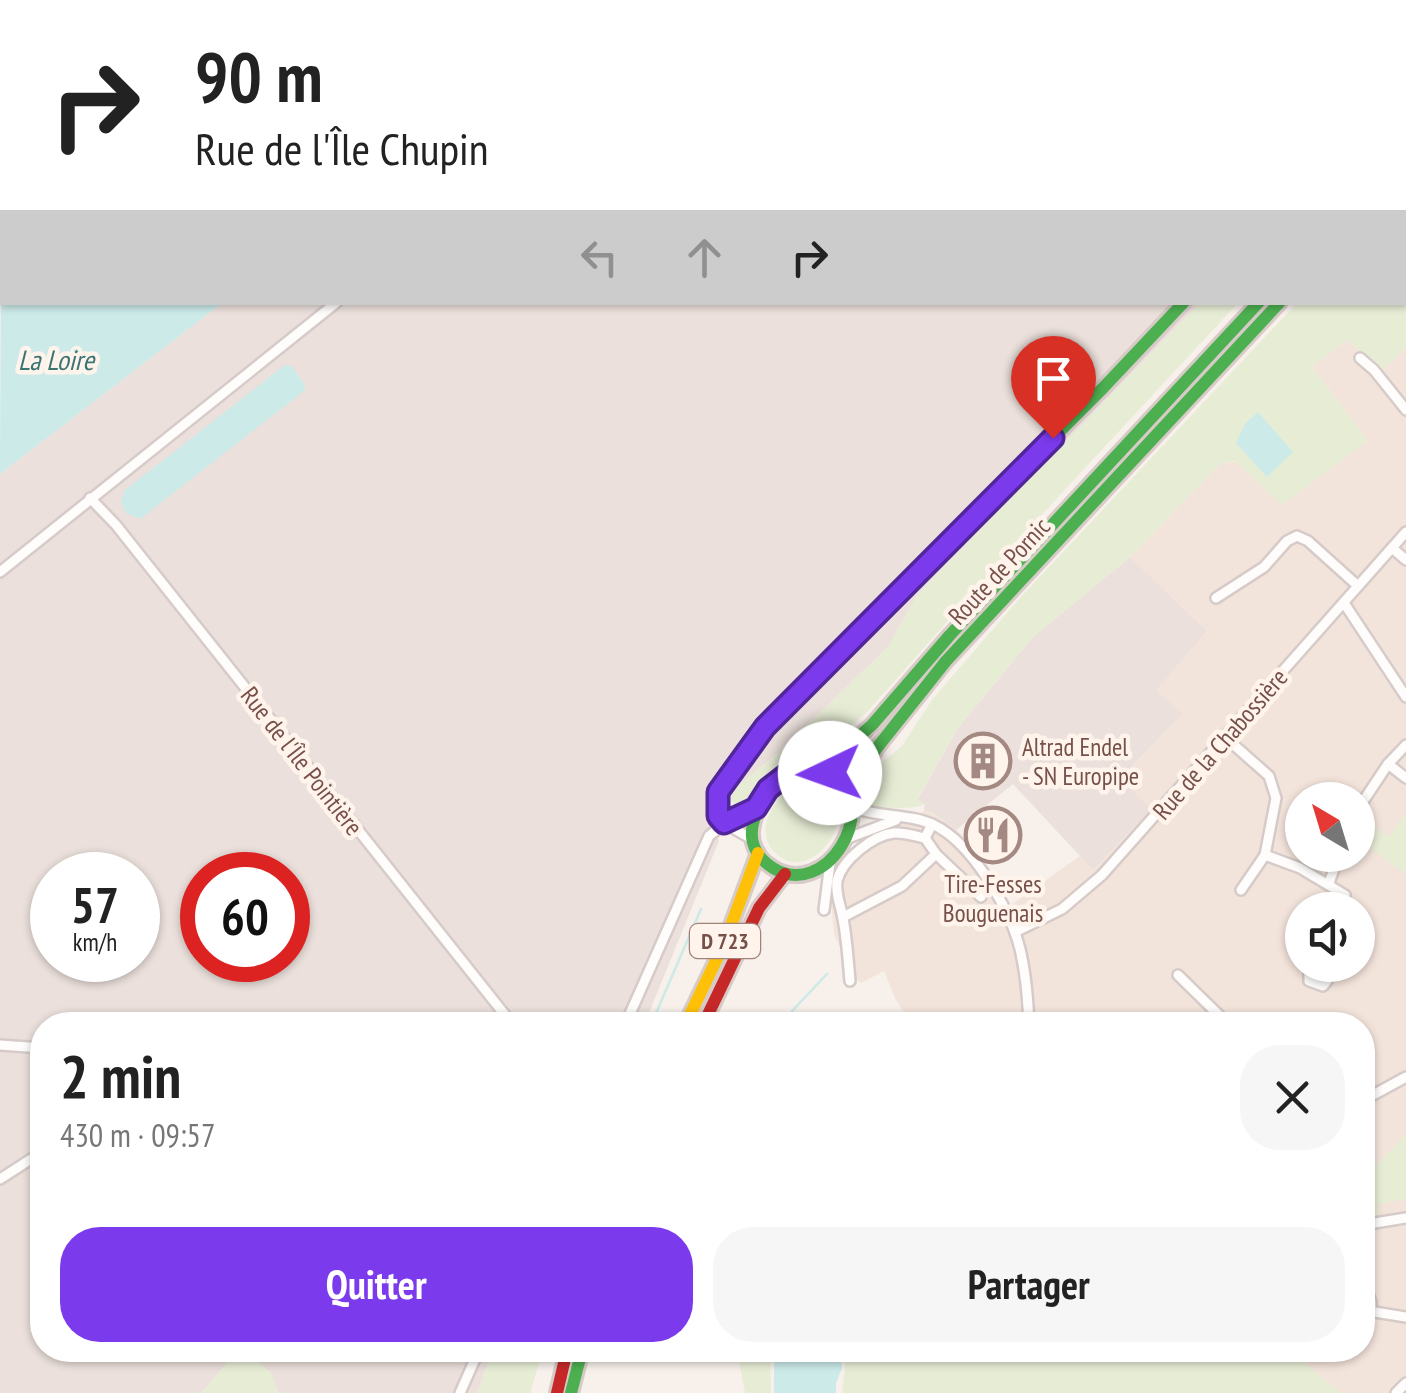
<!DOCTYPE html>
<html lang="fr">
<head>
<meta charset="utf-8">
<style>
	:root { --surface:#fff; --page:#f6f6f6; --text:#222; --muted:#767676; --accent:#7c3aed }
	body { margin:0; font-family:"PT Sans Narrow",sans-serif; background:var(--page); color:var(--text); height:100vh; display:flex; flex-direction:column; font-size:38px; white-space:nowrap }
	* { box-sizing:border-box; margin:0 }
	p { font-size:32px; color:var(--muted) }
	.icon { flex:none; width:55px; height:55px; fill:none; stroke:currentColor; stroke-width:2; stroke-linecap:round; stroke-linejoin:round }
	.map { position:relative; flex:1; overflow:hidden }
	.panel { position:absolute; left:30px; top:1012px; width:1345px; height:350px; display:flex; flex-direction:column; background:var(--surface); border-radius:40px; box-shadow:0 2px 8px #0004 }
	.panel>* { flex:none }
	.guide { position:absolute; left:0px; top:0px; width:1408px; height:305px; box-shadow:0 2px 8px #0004; background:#fff; color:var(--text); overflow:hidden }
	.needle { width:65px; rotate:322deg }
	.tools { position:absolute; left:1285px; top:782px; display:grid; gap:20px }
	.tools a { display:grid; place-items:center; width:90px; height:90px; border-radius:50%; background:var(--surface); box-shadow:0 2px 8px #0004; font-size:50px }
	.speed { position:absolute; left:30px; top:852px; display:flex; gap:20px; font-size:50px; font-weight:700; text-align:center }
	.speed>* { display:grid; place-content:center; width:130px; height:130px; border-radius:50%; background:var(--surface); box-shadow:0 2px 8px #0004; line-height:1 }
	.speed small { font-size:25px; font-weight:400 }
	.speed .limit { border:15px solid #d22; background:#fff; color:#111 }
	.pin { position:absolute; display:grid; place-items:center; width:85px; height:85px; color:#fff; margin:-102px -42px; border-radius:50% 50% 50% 0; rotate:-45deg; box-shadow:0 0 10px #0007 }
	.pin .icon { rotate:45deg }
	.me { position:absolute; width:110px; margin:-55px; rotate:267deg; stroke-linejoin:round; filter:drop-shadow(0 0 8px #0008) }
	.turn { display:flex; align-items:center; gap:35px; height:210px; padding:0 30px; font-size:45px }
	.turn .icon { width:130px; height:130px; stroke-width:2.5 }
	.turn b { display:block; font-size:70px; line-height:85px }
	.lanes { display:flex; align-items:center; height:95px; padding:0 30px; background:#0003; justify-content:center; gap:50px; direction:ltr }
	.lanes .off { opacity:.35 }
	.round { display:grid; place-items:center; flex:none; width:105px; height:105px; border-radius:40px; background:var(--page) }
	.summary { display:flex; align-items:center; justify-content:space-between; height:170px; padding:0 30px }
	h1 { font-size:60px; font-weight:700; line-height:75px }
	.action { display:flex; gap:20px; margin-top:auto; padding:20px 30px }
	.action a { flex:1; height:115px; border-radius:40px; background:var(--accent); color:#fff; font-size:40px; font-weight:700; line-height:115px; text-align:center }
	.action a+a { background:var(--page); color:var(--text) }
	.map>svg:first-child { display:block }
	.residential { fill:#f3e4db; fill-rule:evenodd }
	.industrial { fill:#ebe0db; fill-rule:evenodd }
	.green { fill:#e7edd5 }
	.water { fill:#cbeae8 }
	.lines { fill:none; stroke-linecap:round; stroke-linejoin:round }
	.stream { stroke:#cbeae8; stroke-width:2.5 }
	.street-casing { stroke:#d6cbc8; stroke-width:14 }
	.fast-casing { stroke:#d7cbc7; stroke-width:18 }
	.slow-casing { stroke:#d7cbc7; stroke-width:18 }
	.jam-casing { stroke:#d7cbc7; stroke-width:18 }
	.street { stroke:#fefdfc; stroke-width:9 }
	.fast { stroke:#4caf50; stroke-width:12 }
	.slow { stroke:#ffc107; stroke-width:12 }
	.jam { stroke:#c62828; stroke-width:12 }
	.route-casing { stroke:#51269a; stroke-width:25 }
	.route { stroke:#7c3aed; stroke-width:18 }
	.labels { text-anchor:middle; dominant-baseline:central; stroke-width:9; stroke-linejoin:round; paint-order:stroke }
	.shield { fill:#fff4ec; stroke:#a0827a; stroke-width:2.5 }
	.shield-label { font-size:22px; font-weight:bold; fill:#775149 }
	.street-label { font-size:25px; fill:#775149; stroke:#fff4ec }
	.poi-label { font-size:25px; fill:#775149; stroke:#fff4ec; text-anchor:start }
	.water-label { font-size:28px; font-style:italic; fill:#3a7574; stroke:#fff4ec }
</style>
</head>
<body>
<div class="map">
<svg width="1406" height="1393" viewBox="0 0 1406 1393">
	<rect width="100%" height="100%" fill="#f7f0eb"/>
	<path class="residential" d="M1347,340L1381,371L1406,348V1393H1340L1307,1365L1297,1350H1362V1025H912L895,998L884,971L861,983L853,976L834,934L831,899L830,881L835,869L860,845L924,811L932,812L956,830L981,856L1011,905L1080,856L1094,869L1150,809L1120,780L1181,714L1155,690L1207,631L1130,557L1220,464L1368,441L1312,367ZM1302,800H1358V855H1302ZM1302,910H1358V965H1302Z"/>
	<g class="industrial">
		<path d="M464,0H1406V105L1405,2H462Z"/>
		<path d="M222,303H1200L918,594L888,647L779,752L726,796L712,821L719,841L644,1025H42V1350H493L477,1393H0V474ZM52,875H138V960H52ZM202,875H288V960H202Z"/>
		<path d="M1130,557L1207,631L1156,690L1182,714L1120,779L1151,809L1093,870L1013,784L956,830L932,812L924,811L925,804L917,800L958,728L1033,637Z"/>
	</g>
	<g class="green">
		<path d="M1405,236L1406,348L1381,371L1347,340L1312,367L1368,441L1282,505L1235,461L1220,464L1130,557L1033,637L958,728L917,799L925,804C913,810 871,809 860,802L858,795L862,779L902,746L932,700L1019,599L1297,303L1405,302Z"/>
		<path d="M1200,303H1238L1058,497L866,713L810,759L792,762L773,773L745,805L738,807L726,796L779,752L888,647L918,594Z"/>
		<path d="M809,780C874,793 819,887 779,856C747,832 779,786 809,780Z"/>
		<path d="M1406,813V875L1364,843L1375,828L1389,837Z"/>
		<path d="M1406,1134V1199L1378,1204L1379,1216H1363V1157L1370,1167L1377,1165Z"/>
		<path d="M493,1350H543L530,1393H477Z"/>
		<path d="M737,1350H770L771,1393H745Z"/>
		<path d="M847,1350H1297L1307,1365L1340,1393H842Z"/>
		<path d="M247,1352L271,1373L279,1393H201L234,1354Z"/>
	</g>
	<g class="water">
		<path d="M78,0H460L75,2Z"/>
		<path d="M2,47V302L222,303L0,474Z"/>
		<path d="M285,365L291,366L305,385L304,391L140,519L126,513L121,503L124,491Z"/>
		<path d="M1258,412L1293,452L1267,477L1236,443L1245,424Z"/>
		<path d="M774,1350H839L842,1368L836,1383V1393H774Z"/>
	</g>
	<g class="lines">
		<g class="stream">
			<path d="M651,1025L701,909"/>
			<path d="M798,1025L792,1011L827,974"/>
		</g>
		<g class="street-casing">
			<g id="street">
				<path d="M643,2L645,0"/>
				<path d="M1405,60L1406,59"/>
				<path d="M1360,358L1374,370L1406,410"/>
				<path d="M90,498L116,525L513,1025"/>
				<path d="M1392,548L1406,560"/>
				<path d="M0,572L337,302"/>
				<path d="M1216,598L1264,567L1287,541L1297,536L1308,541L1358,586"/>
				<path d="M1344,603L1406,697"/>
				<path d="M1226,738L1269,776L1276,798L1265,855L1241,890"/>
				<path d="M1388,764L1406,778"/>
				<path d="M852,807C878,818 909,813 934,825C972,843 1010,909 1020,949C1026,974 1028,999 1029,1025"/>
				<path d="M1358,809L1388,764L1406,745"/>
				<path d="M724,823L752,839"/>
				<path d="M932,824L925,838L936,854L981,897"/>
				<path d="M848,838L896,820"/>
				<path d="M1265,855L1300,868L1345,895L1337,910"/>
				<path d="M1329,883L1339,855"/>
				<path d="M824,910L830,863"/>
				<path d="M843,917L902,886L936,854"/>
				<path d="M1015,932L1062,909L1102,875L1406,532"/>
				<path d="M1309,965V981L1323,986L1327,981L1326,965"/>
				<path d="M1178,975L1229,1025"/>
				<path d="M850,981C848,960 847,939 843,919C841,906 835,894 837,881C842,860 873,835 894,833C904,832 915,836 925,838"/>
				<path d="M625,1025L709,836L731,818L757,808"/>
				<path d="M0,1045L42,1048"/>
				<path d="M1362,1101L1406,1077"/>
				<path d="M0,1179L42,1152"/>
				<path d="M1362,1225L1406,1218"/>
				<path d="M1362,1277L1371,1302V1312"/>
				<path d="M1362,1310L1406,1317"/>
				<path d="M460,1393L479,1350"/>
				<path d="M1396,1393L1406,1383"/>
			</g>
		</g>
		<g class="fast-casing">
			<g id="fast">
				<path d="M1405,148L1406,147"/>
				<path d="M803,767C813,769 825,769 833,774C882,808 826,901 773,868C726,838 767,784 803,767Z"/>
				<path d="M821,769L872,725L950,635L1259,302"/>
				<path d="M850,795L876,749L946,661L1280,302"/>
				<path d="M724,823L718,816V792L765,727L1103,388L1184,302"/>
				<path d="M571,1393L582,1350"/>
			</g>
		</g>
		<g class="slow-casing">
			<g id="slow">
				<path d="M1405,169L1406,168"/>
				<path d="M685,1025L724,944L758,853"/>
			</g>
		</g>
		<g class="jam-casing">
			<g id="jam">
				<path d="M703,1025L759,908L785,874"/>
				<path d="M557,1393L567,1350"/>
			</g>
		</g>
		<use href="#street" class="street"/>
		<use href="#fast" class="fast"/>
		<use href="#slow" class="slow"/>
		<use href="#jam" class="jam"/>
	</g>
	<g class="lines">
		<g class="route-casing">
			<path id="route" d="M830,773L809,767L790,772L768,789L756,808L724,823L718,816V792L765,727L1053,438"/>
		</g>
		<use href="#route" class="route"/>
	</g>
	<defs>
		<g id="building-ring" transform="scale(2.875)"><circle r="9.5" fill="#fff4ec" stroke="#a48982" stroke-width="1.5"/><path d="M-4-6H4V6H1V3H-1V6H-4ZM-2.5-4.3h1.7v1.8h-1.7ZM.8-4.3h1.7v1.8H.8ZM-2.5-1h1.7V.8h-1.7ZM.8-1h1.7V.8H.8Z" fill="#a48982"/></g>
		<g id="restaurant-ring" transform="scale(2.875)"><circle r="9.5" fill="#fff4ec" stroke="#a48982" stroke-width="1.5"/><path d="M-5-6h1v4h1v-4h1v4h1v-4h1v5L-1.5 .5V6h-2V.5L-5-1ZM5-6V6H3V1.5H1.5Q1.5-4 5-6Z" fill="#a48982"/></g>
	</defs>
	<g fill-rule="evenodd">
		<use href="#building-ring" x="983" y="761"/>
		<use href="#restaurant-ring" x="993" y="835"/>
	</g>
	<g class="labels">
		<rect class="shield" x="690" y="924" width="70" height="34" rx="8"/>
		<g class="shield-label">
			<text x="725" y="941">D 723</text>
		</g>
		<g class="street-label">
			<text transform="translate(999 571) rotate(-47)">Route de Pornic</text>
			<text transform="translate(1220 744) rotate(-49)">Rue de la Chabossière</text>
			<text transform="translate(302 761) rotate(52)">Rue de l'Île Pointière</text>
		</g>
		<g class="poi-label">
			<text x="1022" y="747">Altrad Endel<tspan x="1022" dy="29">- SN Europipe</tspan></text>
			<text x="993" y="884" text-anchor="middle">Tire-Fesses<tspan x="993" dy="29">Bouguenais</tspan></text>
		</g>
		<g class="water-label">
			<text x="56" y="359">La Loire</text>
		</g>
	</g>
</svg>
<div class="tools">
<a><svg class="needle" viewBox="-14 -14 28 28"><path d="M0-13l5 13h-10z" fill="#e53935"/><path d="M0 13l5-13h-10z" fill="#767676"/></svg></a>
<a><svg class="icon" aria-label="sound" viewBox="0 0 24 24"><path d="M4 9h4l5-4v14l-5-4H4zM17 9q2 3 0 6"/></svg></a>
</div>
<div class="speed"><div>57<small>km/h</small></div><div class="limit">60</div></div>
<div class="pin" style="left:1053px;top:438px;background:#d93025"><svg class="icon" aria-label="arrive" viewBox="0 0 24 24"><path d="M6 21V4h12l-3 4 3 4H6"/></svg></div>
<svg class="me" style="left:830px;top:773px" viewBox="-20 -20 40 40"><circle r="19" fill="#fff"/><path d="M0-13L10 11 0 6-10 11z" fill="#7c3aed"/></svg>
<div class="guide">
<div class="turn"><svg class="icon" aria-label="right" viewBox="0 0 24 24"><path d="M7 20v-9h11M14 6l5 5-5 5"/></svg><div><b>90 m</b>Rue de l'Île Chupin</div></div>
<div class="lanes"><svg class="icon off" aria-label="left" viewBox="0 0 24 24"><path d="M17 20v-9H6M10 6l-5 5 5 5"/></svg><svg class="icon off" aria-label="ahead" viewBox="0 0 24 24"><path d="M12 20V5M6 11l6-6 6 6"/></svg><svg class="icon" aria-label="right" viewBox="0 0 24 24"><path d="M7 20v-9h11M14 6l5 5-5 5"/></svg></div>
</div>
<section class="panel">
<div class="summary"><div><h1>2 min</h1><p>430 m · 09:57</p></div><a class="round"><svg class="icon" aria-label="close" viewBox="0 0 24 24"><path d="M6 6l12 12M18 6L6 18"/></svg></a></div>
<div class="action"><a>Quitter</a><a>Partager</a></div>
</section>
</div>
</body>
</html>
